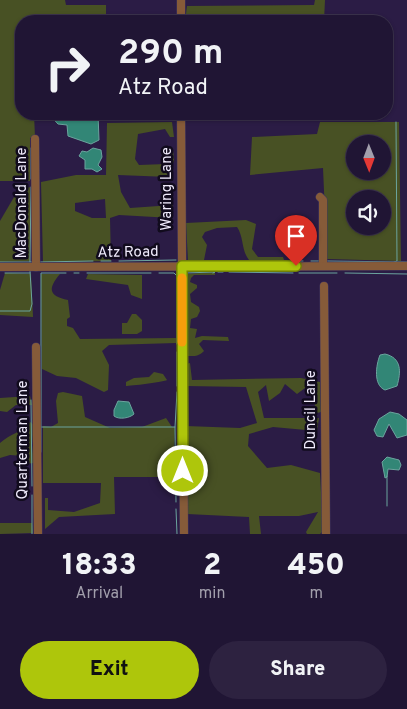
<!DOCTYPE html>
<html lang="en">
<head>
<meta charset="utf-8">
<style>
	:root { --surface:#201534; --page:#2d2240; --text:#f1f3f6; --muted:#a29fac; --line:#3d344f; --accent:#aec60b }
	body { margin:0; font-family:Overpass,sans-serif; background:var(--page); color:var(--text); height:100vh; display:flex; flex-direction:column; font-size:19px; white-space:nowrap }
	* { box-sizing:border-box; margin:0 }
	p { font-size:16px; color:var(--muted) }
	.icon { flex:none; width:28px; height:28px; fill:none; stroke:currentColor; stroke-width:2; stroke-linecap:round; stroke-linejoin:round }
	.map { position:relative; height:534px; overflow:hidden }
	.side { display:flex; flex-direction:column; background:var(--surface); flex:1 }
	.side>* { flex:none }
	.hud { position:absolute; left:15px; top:15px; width:378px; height:105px; border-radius:20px; box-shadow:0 1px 4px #0004,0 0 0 1px var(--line); background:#201534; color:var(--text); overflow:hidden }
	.needle { width:32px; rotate:179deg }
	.controls { position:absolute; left:346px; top:135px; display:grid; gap:10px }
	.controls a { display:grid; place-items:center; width:45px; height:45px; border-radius:50%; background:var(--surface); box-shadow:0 1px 4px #0004,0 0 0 1px var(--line); font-size:25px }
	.pin { position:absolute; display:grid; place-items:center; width:42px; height:42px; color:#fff; margin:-51px -21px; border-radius:50% 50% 50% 0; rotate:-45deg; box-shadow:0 0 5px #0007 }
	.pin .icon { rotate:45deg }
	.me { position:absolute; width:55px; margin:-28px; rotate:0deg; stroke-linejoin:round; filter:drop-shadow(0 0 4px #0008) }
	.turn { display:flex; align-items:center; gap:18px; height:105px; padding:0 20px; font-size:22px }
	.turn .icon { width:65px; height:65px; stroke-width:2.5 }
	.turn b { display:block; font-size:35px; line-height:42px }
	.eta { display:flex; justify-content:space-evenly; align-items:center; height:85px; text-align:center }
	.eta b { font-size:30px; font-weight:800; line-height:35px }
	.primary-button { display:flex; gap:10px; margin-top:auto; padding:10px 20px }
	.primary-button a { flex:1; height:58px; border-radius:30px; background:var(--accent); color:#111; font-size:20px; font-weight:800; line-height:58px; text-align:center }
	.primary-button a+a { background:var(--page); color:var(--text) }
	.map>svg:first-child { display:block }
	.green { fill:#485124; fill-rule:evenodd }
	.water { fill:#328676; stroke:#6ba49e }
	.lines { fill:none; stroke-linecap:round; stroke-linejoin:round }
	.stream { stroke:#6ba49e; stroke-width:1 }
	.minor-casing { stroke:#46395e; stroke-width:9 }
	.minor { stroke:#865b39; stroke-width:8 }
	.route-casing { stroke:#718107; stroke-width:12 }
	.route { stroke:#aec60b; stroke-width:9 }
	.slow { stroke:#f59e0b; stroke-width:9 }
	.labels { text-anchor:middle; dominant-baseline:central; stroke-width:5; stroke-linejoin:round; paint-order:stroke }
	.street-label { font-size:15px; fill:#efeafb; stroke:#110b1d }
</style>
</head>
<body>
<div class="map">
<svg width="407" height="534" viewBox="0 0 407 534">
	<rect width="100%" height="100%" fill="#2b1c45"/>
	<g class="green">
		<path d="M0,0H65L66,5H106V21H21V114H34L35,137L30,138V181H0Z"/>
		<path d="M315,0H325L324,21H225L208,19L206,21H185L187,6L314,5Z"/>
		<path d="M172,122L174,137H170L165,129L138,134L135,159L139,165L166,164L168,149H173L174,160L169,177L118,175L121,192L130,208L173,205L172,218L119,215L110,218L111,261L43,262L41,182L76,175H106L107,123ZM105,199L106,218H92L75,211V203Z"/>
		<path d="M320,122H399L401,261L327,259L323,168L250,175L252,137L317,134ZM355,144H382V171H355ZM355,199H382V226H355Z"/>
		<path d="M30,187V261L0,262V221L17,192Z"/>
		<path d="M246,220L256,224L252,249L258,257H283L284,260H249C241,250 244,237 237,227L217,228L205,232L202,237L207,245L204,260L188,261L186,223Z"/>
		<path d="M215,272V275H194L191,278L190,282L197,285V288L190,294L191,302L199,307L200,311L197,317L191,319L190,328L197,329L195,338L202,336L228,337L229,341L203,340L199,344L204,351C198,357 194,356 186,356V274Z"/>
		<path d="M5,273L31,274L33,317L0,315V290Z"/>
		<path d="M41,274H60C48,288 48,296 68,300L70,317L67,319V326L73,328L80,339L176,338V343L109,345L102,351L109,365L108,390L104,392L76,378L57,376L42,369Z"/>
		<path d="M88,274L142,275V299L131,295L128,285L86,279Z"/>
		<path d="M132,314H136L142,320V331L137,334H122V323H127Z"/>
		<path d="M190,363L192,380L301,378L320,382L321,412L317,413L309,385L297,394L285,384L280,393L269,401L266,385L258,392L264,418H319L317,431L273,427L249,434L248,446L267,468L291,465L320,473L323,531L320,534H307L306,532L318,512L299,516H259L261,534H250L249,517L187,514L186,426L240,428L257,423L246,387L186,386V364Z"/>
		<path d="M154,372L163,374L167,380C164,382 130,386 126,386V382L134,378L149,377Z"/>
		<path d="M63,392L82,396L85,417L110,428L142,427L166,418L172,427H175L173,477H114L115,514L59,517L45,529V498H48V510L74,512L100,503L101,483H43V426L51,427L58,423L56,401L58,393Z"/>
		<path d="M30,396L32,405H16L7,412L0,411V398Z"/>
		<path d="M30,422L34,425L32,445L34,463L24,464L23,456L10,455L0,458V443C10,434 22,432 30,422Z"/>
		<path d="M0,523H32L33,533L0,534Z"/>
	</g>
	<g class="water">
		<path d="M49,114H98L99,140L91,144L68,136L67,125L58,124Z"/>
		<path d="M93,148L101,150L102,157L98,165L102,169L97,172L92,169H85V160L79,156L82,151L87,152Z"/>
		<path d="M385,354C402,358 401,372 397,386L385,390C373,385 376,365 380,355Z"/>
		<path d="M118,401L129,402L134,414C130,418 119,420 114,416V410Z"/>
		<path d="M390,412L399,414L407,420V435L397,438L389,424L383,437L377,436L374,430L379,419Z"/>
		<path d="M387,457L399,460L401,465L399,470L388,469L387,477L385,478L382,462Z"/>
	</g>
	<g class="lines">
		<g class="stream">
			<path d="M31,179V148"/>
			<path d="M101,261H111"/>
			<path d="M119,261L176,260"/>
			<path d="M187,261H206"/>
			<path d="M214,261H303"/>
			<path d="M311,261H319"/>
			<path d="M326,261L407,262"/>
			<path d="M0,262H32"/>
			<path d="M30,262L31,187"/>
			<path d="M40,262L93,261"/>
			<path d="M394,262L397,261L396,122"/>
			<path d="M218,272H223"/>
			<path d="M229,272L293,273"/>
			<path d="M5,273H30"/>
			<path d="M74,273H79"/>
			<path d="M87,273H151"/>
			<path d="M159,273H174L177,276V344"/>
			<path d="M185,273L215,272L213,273"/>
			<path d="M299,273H337"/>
			<path d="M345,273L407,274"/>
			<path d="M0,311H30L32,304L30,271"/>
			<path d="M177,352V386"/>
			<path d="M31,400L32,486"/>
			<path d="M41,427H175"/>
			<path d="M41,452V273H66"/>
			<path d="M387,476V506"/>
			<path d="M32,495V534"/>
			<path d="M176,502L175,427L177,392"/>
			<path d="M176,509L177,534"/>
		</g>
		<g class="minor-casing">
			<g id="minor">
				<path d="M181,0V21"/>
				<path d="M181,114L184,534"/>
				<path d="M35,139L36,267"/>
				<path d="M320,197L323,200V265"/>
				<path d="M0,267L407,266"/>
				<path d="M324,286L326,534"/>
				<path d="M36,347L38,534"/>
			</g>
		</g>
		<use href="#minor" class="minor"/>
	</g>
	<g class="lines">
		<g class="route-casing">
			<path id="route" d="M183,471L182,266H296"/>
		</g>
		<use href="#route" class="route"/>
		<path class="slow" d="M182,278V342"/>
	</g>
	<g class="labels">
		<g class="street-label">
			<text transform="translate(167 189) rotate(-90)">Waring Lane</text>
			<text transform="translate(22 203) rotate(-90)">MacDonald Lane</text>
			<text transform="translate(128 253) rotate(-1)">Atz Road</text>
			<text transform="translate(311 410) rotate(-90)">Duncil Lane</text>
			<text transform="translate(23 440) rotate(-90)">Quarterman Lane</text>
		</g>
	</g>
</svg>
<div class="controls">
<a><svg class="needle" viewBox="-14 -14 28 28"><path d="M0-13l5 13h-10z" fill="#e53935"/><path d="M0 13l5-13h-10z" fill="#a29fac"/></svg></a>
<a><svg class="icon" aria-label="sound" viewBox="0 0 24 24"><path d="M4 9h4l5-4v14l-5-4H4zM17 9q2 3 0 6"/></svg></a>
</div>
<div class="pin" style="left:296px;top:266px;background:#d93025"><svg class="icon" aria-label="arrive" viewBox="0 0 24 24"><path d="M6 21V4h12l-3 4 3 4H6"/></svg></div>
<svg class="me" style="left:183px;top:471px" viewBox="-20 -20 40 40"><circle r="17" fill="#aec60b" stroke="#fff" stroke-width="3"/><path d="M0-11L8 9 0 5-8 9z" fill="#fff"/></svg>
<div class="hud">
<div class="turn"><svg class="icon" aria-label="right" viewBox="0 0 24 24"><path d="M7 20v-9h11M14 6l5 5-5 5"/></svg><div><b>290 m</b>Atz Road</div></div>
</div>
</div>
<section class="side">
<div class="eta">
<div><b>18:33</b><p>Arrival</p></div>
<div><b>2</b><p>min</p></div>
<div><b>450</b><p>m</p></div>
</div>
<div class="primary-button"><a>Exit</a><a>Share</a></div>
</section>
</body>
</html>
